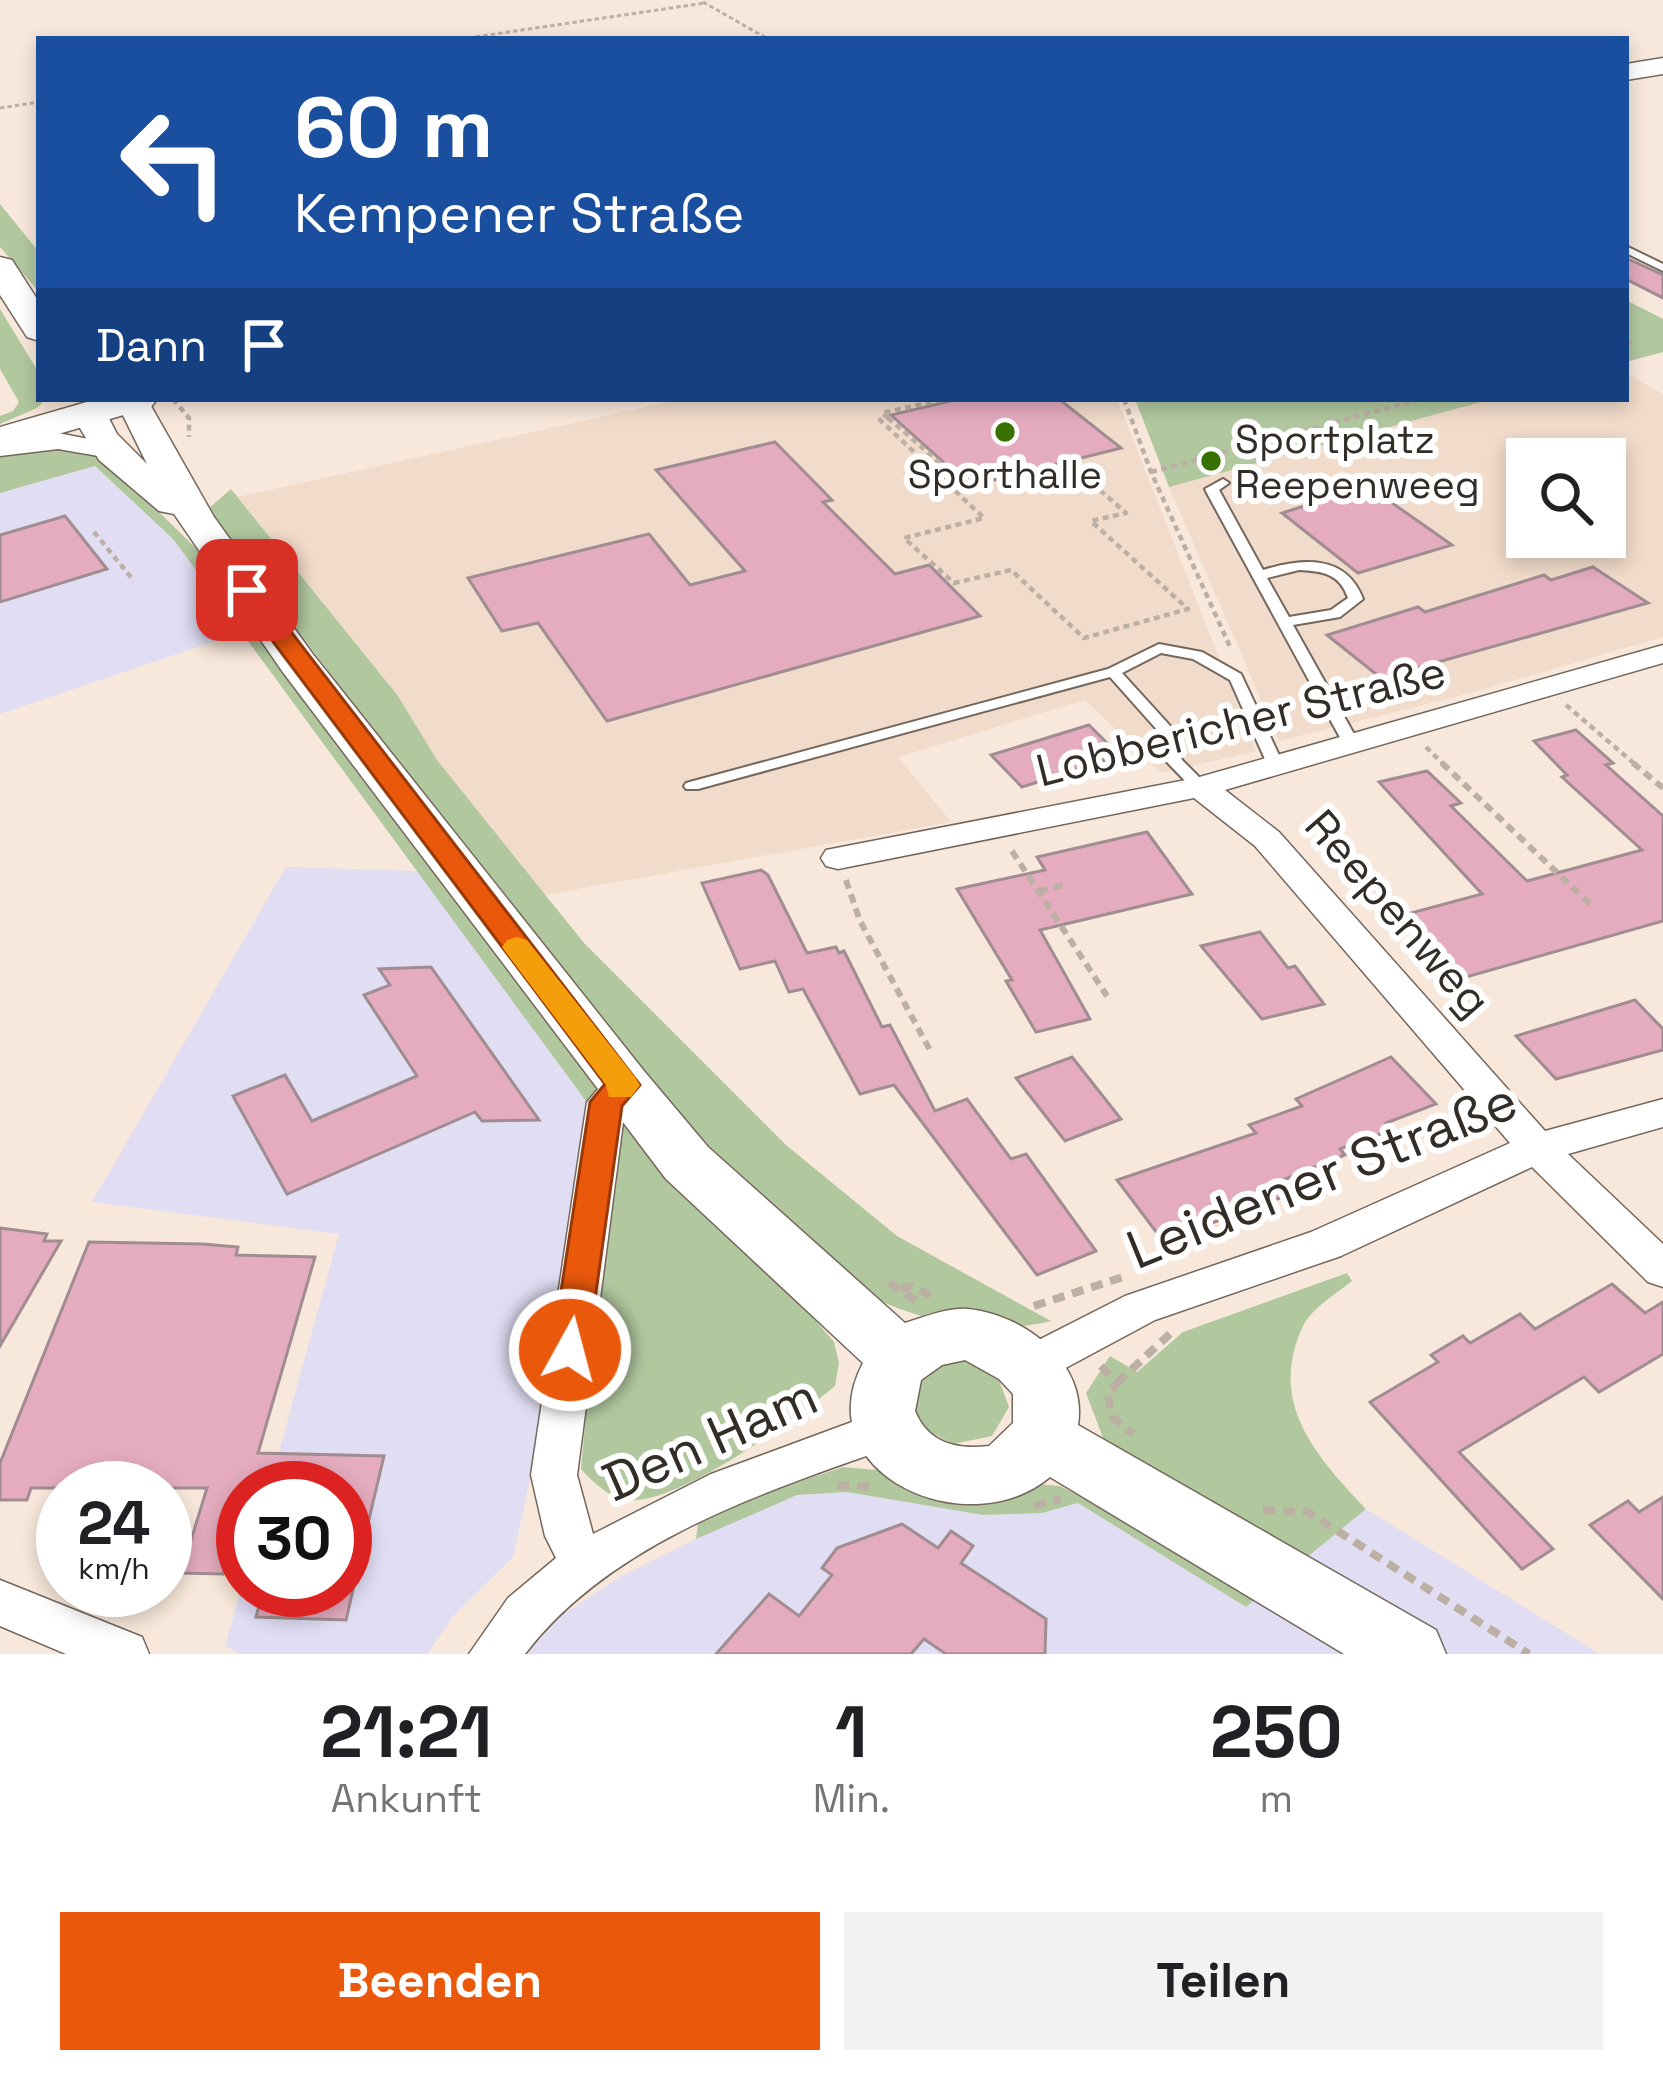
<!DOCTYPE html>
<html lang="de">
<head>
<meta charset="utf-8">
<style>
	:root { --surface:#fff; --page:#f2f2f2; --text:#202124; --muted:#757577; --accent:#ea580c }
	body { margin:0; font-family:"Space Grotesk",sans-serif; background:var(--page); color:var(--text); height:100vh; display:flex; flex-direction:column; font-size:45px; white-space:nowrap }
	* { box-sizing:border-box; margin:0 }
	p { font-size:39px; color:var(--muted) }
	.icon { flex:none; width:66px; height:66px; fill:none; stroke:currentColor; stroke-width:2; stroke-linecap:round; stroke-linejoin:round }
	.map { position:relative; height:1654px; overflow:hidden }
	.sheet { display:flex; flex-direction:column; background:var(--surface); flex:1 }
	.sheet>* { flex:none }
	.top-card { position:absolute; left:36px; top:36px; width:1593px; height:366px; border-radius:0px; box-shadow:0 6px 18px #0003; background:#1a4fa0; color:#fff; overflow:hidden }
	.buttons { position:absolute; left:1506px; top:438px; display:grid; gap:24px }
	.buttons a { display:grid; place-items:center; width:120px; height:120px; border-radius:0px; background:var(--surface); box-shadow:0 6px 18px #0003; font-size:60px }
	.speed { position:absolute; left:36px; top:1461px; display:flex; gap:24px; font-size:60px; font-weight:700; text-align:center }
	.speed>* { display:grid; place-content:center; width:156px; height:156px; border-radius:50%; background:var(--surface); box-shadow:0 6px 18px #0003; line-height:1 }
	.speed small { font-size:30px; font-weight:400 }
	.speed .limit { border:18px solid #d22; background:#fff; color:#111 }
	.pin { position:absolute; display:grid; place-items:center; width:102px; height:102px; color:#fff; margin:-51px; border-radius:24px; box-shadow:0 6px 18px #0006 }
	.me { position:absolute; width:132px; margin:-66px; rotate:7deg; stroke-linejoin:round; filter:drop-shadow(0 0 9px #0008) }
	.turn { display:flex; align-items:center; gap:42px; height:252px; padding:0 60px; font-size:54px }
	.turn .icon { width:156px; height:156px; stroke-width:2.5 }
	.turn b { display:block; font-size:84px; line-height:102px }
	.then { display:flex; align-items:center; height:114px; padding:0 60px; background:#0003; gap:24px; font-size:45px }
	.eta { display:flex; justify-content:space-evenly; align-items:center; height:204px; text-align:center }
	.eta b { font-size:72px; font-weight:600; line-height:84px }
	.cta { display:flex; gap:24px; margin-top:auto; padding:24px 60px }
	.cta a { flex:1; height:138px; border-radius:0px; background:var(--accent); color:#fff; font-size:48px; font-weight:600; line-height:138px; text-align:center }
	.cta a+a { background:var(--page); color:var(--text) }
	.map>svg:first-child { display:block }
	.commercial { fill:#e1def4 }
	.built { fill:#f1dbca; fill-rule:evenodd }
	.green { fill:#b1c89f }
	.building { fill:#e4acbe; stroke:#a08d92; stroke-width:3 }
	.lines { fill:none; stroke-linecap:round; stroke-linejoin:round }
	.lane-casing { stroke:#75675c; stroke-width:4 }
	.street-casing { stroke:#75675c; stroke-width:3 }
	.secondary-casing { stroke:#75675c; stroke-width:3 }
	.primary-casing { stroke:#75675c; stroke-width:3 }
	.path-far3 { stroke:#bcafa4; stroke-width:3; stroke-dasharray:4.5 3; stroke-linecap:butt }
	.path-far2 { stroke:#bcafa4; stroke-width:4.5; stroke-dasharray:6 4.5; stroke-linecap:butt }
	.path-far1 { stroke:#bcafa4; stroke-width:6; stroke-dasharray:9 6; stroke-linecap:butt }
	.path { stroke:#bcafa4; stroke-width:8; stroke-dasharray:12 8; stroke-linecap:butt }
	.lane { fill:#fff; fill-rule:evenodd }
	.street { fill:#fff; fill-rule:evenodd }
	.secondary { fill:#fff; fill-rule:evenodd }
	.primary { fill:#fff; fill-rule:evenodd }
	.route { fill:#ea580c; stroke:#983908; stroke-width:3 }
	.slow { fill:#f59e0b }
	.poi-dot { fill:#377100; stroke:#fff; stroke-width:4.5 }
	.labels { text-anchor:middle; dominant-baseline:central; stroke-width:12; stroke-linejoin:round; paint-order:stroke }
	.far-poi-label { font-size:39px; fill:#332d28; stroke:#fff; text-anchor:start }
	.street-label { font-size:45px; fill:#332d28; stroke:#fff }
	.near-street-label { font-size:54px; fill:#332d28; stroke:#fff }
</style>
</head>
<body>
<div class="map">
<svg width="1663" height="1654" viewBox="0 0 1663 1654">
	<rect width="100%" height="100%" fill="#f8e8db"/>
	<g class="commercial">
		<path d="M95,466L173,539L242,632L0,714V493Z"/>
		<path d="M286,867L418,871L591,1108L535,1456L513,1557L456,1613L427,1654H240L225,1646L243,1582V1590H345V1488H269L339,1234L92,1202Z"/>
		<path d="M847,1492L983,1515L1042,1513L1078,1503L1246,1607L1366,1509L1600,1654H517L526,1639L618,1578L746,1514L797,1495Z"/>
	</g>
	<g class="built">
		<path d="M1626,373L1663,394V637L1474,692L1279,741L1169,487L1492,399H1626ZM1527,459H1605V537H1527Z"/>
		<path d="M682,399H1117L1256,751L1162,773L1085,700L898,757L951,822L545,895L437,760L398,696L238,497Z"/>
	</g>
	<g class="green">
		<path d="M0,204L39,252V292L0,247Z"/>
		<path d="M1626,300L1663,319V352L1626,362Z"/>
		<path d="M0,309L39,373V399H46L37,408L0,424V416L13,411L19,402L0,369Z"/>
		<path d="M1135,399H1492L1169,487Z"/>
		<path d="M48,447L86,450L107,461L209,561L598,1080L591,1108L173,539L95,466L0,493V452Z"/>
		<path d="M231,489L398,696L437,760L584,943L786,1145L897,1236L1051,1321C996,1336 918,1322 869,1295L674,1122L257,578L209,508Z"/>
		<path d="M619,1110L767,1264L834,1342L839,1363L835,1386C797,1418 675,1507 626,1500C608,1497 593,1482 581,1469L594,1328L617,1181L608,1151Z"/>
		<path d="M1347,1273L1352,1281C1337,1293 1311,1309 1303,1326C1267,1403 1316,1456 1366,1509L1300,1563L1105,1443L1086,1393L1110,1356L1137,1372L1183,1332Z"/>
		<path d="M964,1358L997,1375L1009,1407L992,1436L953,1444L919,1426L909,1394L927,1366Z"/>
		<path d="M843,1467L1060,1486L1264,1592L1246,1607L1078,1503L1042,1513L983,1515L847,1492L797,1495L696,1539L698,1523L759,1495Z"/>
	</g>
	<g class="building">
		<path d="M1626,258L1663,275V298L1626,279Z"/>
		<path d="M959,399H1059L1121,448L970,486L891,415Z"/>
		<path d="M775,442L832,500L823,502L895,574L929,565L980,616L607,721L538,623L502,631L468,578L649,534L690,585L745,571L656,470Z"/>
		<path d="M1368,486L1452,545L1358,573L1282,513Z"/>
		<path d="M65,516L107,569L0,602V535Z"/>
		<path d="M1593,567L1648,603L1381,678L1327,635L1418,607L1425,612L1544,575L1551,580Z"/>
		<path d="M1089,725L1114,750L1098,755L1104,761L1022,787L991,755Z"/>
		<path d="M1576,730L1613,763L1606,765L1663,816V921L1459,979L1407,914L1482,894L1379,782L1427,771L1461,803L1451,806L1527,881L1642,850L1562,777L1567,775L1534,741Z"/>
		<path d="M1147,832L1192,894L1040,930L1090,1019L1036,1032L1006,981L1012,980L957,889L1045,870L1037,857Z"/>
		<path d="M761,870L768,875L807,953L836,947L839,953L844,951L882,1027L890,1025L935,1111L967,1099L1011,1159L1026,1154L1096,1251L1037,1275L894,1085L860,1094L803,989L789,992L775,961L740,969L702,883Z"/>
		<path d="M1260,932L1288,968L1295,966L1324,1004L1262,1019L1201,946Z"/>
		<path d="M431,967L539,1120L482,1121L475,1112L287,1194L233,1096L285,1075L312,1121L417,1076L364,995L390,985L379,969Z"/>
		<path d="M1635,1000L1663,1029V1050L1556,1079L1516,1036Z"/>
		<path d="M1072,1057L1121,1119L1065,1141L1016,1078Z"/>
		<path d="M1391,1057L1436,1104L1386,1123L1391,1130L1340,1149L1345,1155L1278,1182L1288,1195L1163,1241L1117,1180L1256,1133L1249,1125L1302,1106L1296,1099Z"/>
		<path d="M0,1228L47,1234L44,1241H61L0,1346Z"/>
		<path d="M89,1242L203,1244L238,1247L236,1255L315,1257L258,1453L384,1456L355,1578L345,1577V1488H243V1506L223,1574L181,1573L207,1488H31L27,1500H0V1463Z"/>
		<path d="M1612,1284L1645,1313L1663,1302V1354L1599,1392L1584,1377L1459,1452L1553,1549L1522,1569L1370,1402L1438,1362L1431,1355L1463,1336L1470,1343L1520,1314L1535,1329Z"/>
		<path d="M1663,1497V1599L1590,1525L1628,1501L1639,1512Z"/>
		<path d="M902,1524L938,1548L951,1531L973,1546L961,1563L1046,1619L1045,1654H946L924,1639L911,1654H716L769,1594L799,1616L832,1575L822,1568L837,1548Z"/>
		<path d="M263,1590H353L346,1620L256,1617Z"/>
	</g>
	<g class="lines">
		<g class="lane-casing">
			<g id="lane">
				<path d="M1626,246L1663,264V271L1626,253Z"/>
				<path d="M1223,479L1229,483L1219,490L1263,570C1302,558 1346,554 1363,599L1340,617L1293,625L1359,743L1357,746H1345L1343,743L1208,495L1205,489ZM1299,570C1323,571 1340,574 1348,598L1331,610L1289,617L1267,578Z"/>
				<path d="M1159,644L1202,652L1241,674L1284,766L1282,769L1276,771L1268,766L1230,680L1193,659L1161,653L1122,673L1172,728L1182,760L1206,784L1208,787L1206,790H1194L1166,761L1159,732L1110,677L698,789H686L684,786L686,783L1108,669Z"/>
			</g>
		</g>
		<g class="street-casing">
			<g id="street">
				<path d="M58,433L119,445L123,450L110,458L58,449L0,456V440Z"/>
				<path d="M1663,645V663L1225,790L1279,832L1545,1131L1663,1099V1127L1568,1154L1663,1244V1287L1648,1282L1532,1167L1341,1256L1155,1320L1047,1378L1031,1383L1015,1378L1009,1365L1015,1352L1125,1296L1311,1232L1510,1143L1255,846L1194,798L838,869L826,866L821,858L826,850L1196,778Z"/>
				<path d="M624,1071L638,1075L643,1085L625,1107L577,1475L593,1534L711,1474L887,1409L903,1415L910,1429L903,1443C771,1490 614,1538 525,1654H469L508,1598L556,1558L545,1536L531,1475L587,1102L610,1075Z"/>
				<path d="M0,1580L142,1637L149,1654H66L0,1626Z"/>
			</g>
		</g>
		<g class="secondary-casing">
			<path id="secondary" d="M115,399H147L214,517L312,653L644,1071L708,1147L905,1323C924,1317 949,1307 968,1309C1025,1315 1088,1363 1078,1425L1436,1630L1446,1654H1344L1050,1477C968,1546 805,1474 863,1363L666,1179L282,671L174,514L159,511L99,460L71,413L76,405H102L117,434L147,464ZM965,1360L999,1379L1013,1394V1423L989,1446C957,1450 928,1443 915,1411L921,1380L942,1365Z"/>
		</g>
		<g class="primary-casing">
			<g id="primary">
				<path d="M1663,58V74L1626,80V64Z"/>
				<path d="M0,257L12,260L39,302V341L27,337L0,295Z"/>
				<path d="M97,399H157L151,407L0,451V427Z"/>
			</g>
		</g>
		<g class="path-far3">
			<path d="M703,2L768,39"/>
			<path d="M461,39L705,3"/>
			<path d="M0,108L39,102"/>
		</g>
		<g class="path-far2">
			<path d="M1626,343L1632,342"/>
			<path d="M173,399L189,418V437"/>
			<path d="M1124,399L1151,472L1231,649"/>
			<path d="M888,418L970,489L1069,463L1126,513L1091,521L1188,609L1084,638L1011,570L954,583L904,538L984,518L880,420Z"/>
			<path d="M888,418L882,413L945,399"/>
			<path d="M1151,472L1421,399"/>
			<path d="M94,532L134,581"/>
			<path d="M1566,705L1637,766"/>
			<path d="M1426,747L1445,766"/>
		</g>
		<g class="path-far1">
			<path d="M1442,763L1592,906"/>
			<path d="M1633,763L1663,788"/>
			<path d="M1012,851L1107,996"/>
			<path d="M846,880L860,921L932,1054"/>
			<path d="M1039,891L1065,885"/>
		</g>
		<g class="path">
			<path d="M889,1283L918,1302"/>
			<path d="M901,1289L912,1286L933,1297"/>
			<path d="M1034,1306L1126,1276"/>
			<path d="M1101,1366L1117,1383L1108,1394L1112,1417L1133,1434"/>
			<path d="M1117,1383L1172,1332"/>
			<path d="M837,1485L872,1487"/>
			<path d="M1034,1506L1061,1499"/>
			<path d="M1263,1510L1308,1512L1529,1654"/>
		</g>
		<use href="#lane" class="lane"/>
		<use href="#street" class="street"/>
		<use href="#secondary" class="secondary"/>
		<use href="#primary" class="primary"/>
	</g>
	<path class="route" d="M247,583L255,585L640,1085L622,1106L588,1350L583,1361L570,1365L557,1361L552,1350L590,1102L605,1084L238,595V585Z"/>
	<path class="slow" d="M517,937L527,940L635,1077L640,1085L631,1097H609L606,1085L507,954L502,947L507,940Z"/>
	<g class="poi-dot">
		<circle cx="1005" cy="432" r="12"/>
		<circle cx="1211" cy="461" r="12"/>
	</g>
	<g class="labels">
		<g class="far-poi-label">
			<text x="1235" y="439">Sportplatz<tspan x="1235" dy="45">Reepenweeg</tspan></text>
			<text x="1005" y="474" text-anchor="middle">Sporthalle</text>
		</g>
		<g class="street-label">
			<text transform="translate(1241 721) rotate(-14)">Lobbericher Straße</text>
			<text transform="translate(1398 913) rotate(49)">Reepenweg</text>
		</g>
		<g class="near-street-label">
			<text transform="translate(1322 1175) rotate(-22)">Leidener Straße</text>
			<text transform="translate(710 1439) rotate(-24)">Den Ham</text>
		</g>
	</g>
</svg>
<div class="buttons">
<a><svg class="icon" aria-label="search" viewBox="0 0 24 24"><circle cx="10" cy="10" r="6"/><path d="M15 15l6 6"/></svg></a>
</div>
<div class="speed"><div>24<small>km/h</small></div><div class="limit">30</div></div>
<div class="pin" style="left:247px;top:590px;background:#d93025"><svg class="icon" aria-label="arrive" viewBox="0 0 24 24"><path d="M6 21V4h12l-3 4 3 4H6"/></svg></div>
<svg class="me" style="left:570px;top:1350px" viewBox="-20 -20 40 40"><circle r="17" fill="#ea580c" stroke="#fff" stroke-width="3"/><path d="M0-11L8 9 0 5-8 9z" fill="#fff"/></svg>
<div class="top-card">
<div class="turn"><svg class="icon" aria-label="left" viewBox="0 0 24 24"><path d="M17 20v-9H6M10 6l-5 5 5 5"/></svg><div><b>60 m</b>Kempener Straße</div></div>
<div class="then">Dann<svg class="icon" aria-label="arrive" viewBox="0 0 24 24"><path d="M6 21V4h12l-3 4 3 4H6"/></svg></div>
</div>
</div>
<section class="sheet">
<div class="eta">
<div><b>21:21</b><p>Ankunft</p></div>
<div><b>1</b><p>Min.</p></div>
<div><b>250</b><p>m</p></div>
</div>
<div class="cta"><a>Beenden</a><a>Teilen</a></div>
</section>
</body>
</html>
